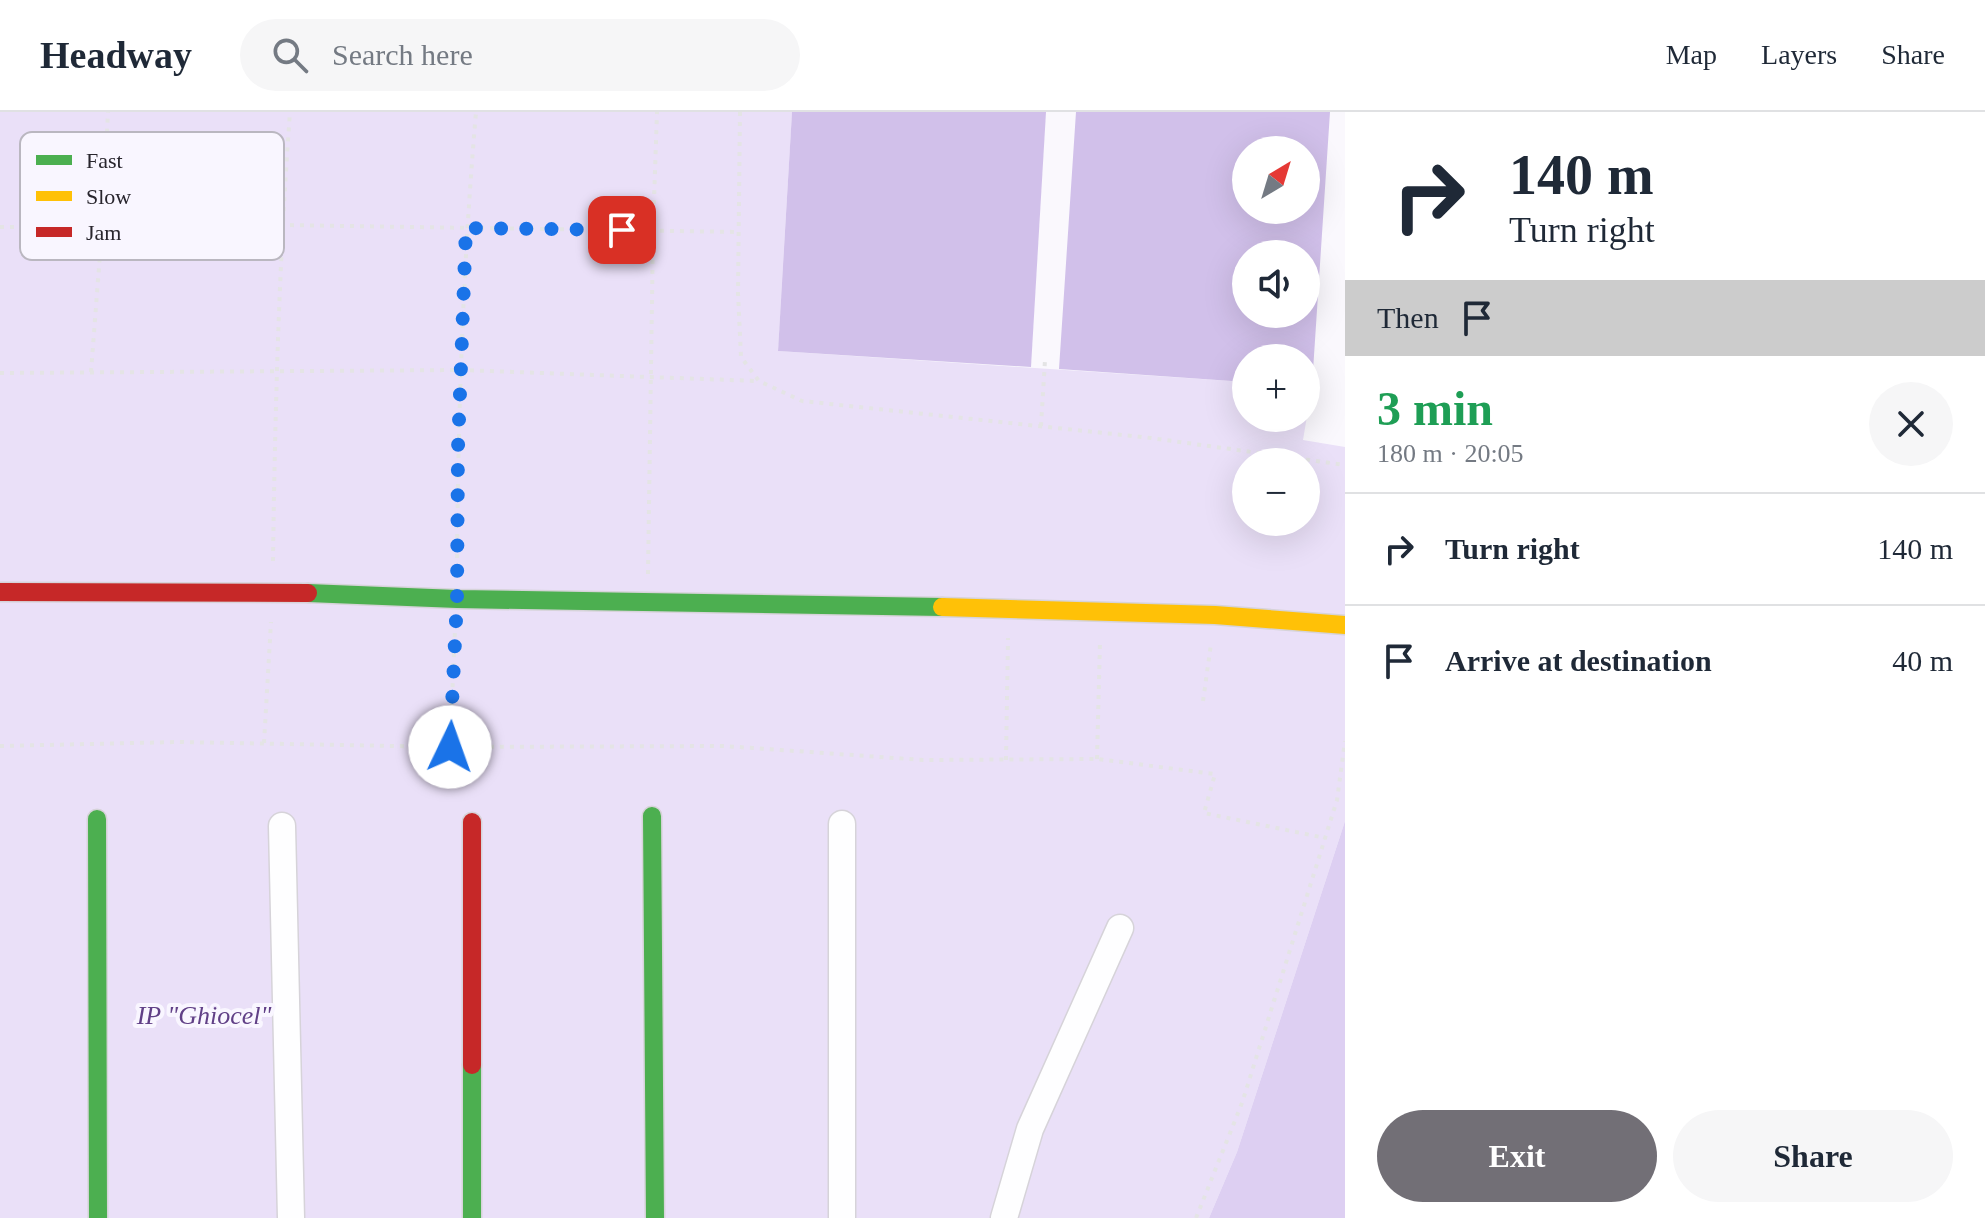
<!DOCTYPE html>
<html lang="en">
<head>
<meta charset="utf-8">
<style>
	:root { --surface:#fff; --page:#f6f6f7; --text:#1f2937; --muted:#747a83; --line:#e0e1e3; --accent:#726f76 }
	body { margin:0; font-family:"Times New Roman",serif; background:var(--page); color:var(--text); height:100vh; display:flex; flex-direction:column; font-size:30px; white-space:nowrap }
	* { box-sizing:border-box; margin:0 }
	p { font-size:26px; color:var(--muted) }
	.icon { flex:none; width:44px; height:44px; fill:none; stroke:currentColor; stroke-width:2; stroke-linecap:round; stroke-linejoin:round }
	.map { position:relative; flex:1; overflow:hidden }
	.drawer { display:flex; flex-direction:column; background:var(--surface); width:640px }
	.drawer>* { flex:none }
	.top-card { background:#fff; color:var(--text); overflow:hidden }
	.needle { width:52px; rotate:38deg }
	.tools { position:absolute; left:1232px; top:24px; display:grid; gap:16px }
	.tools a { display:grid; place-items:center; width:88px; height:88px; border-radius:50%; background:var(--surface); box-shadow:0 8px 32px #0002; font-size:40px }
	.pin { position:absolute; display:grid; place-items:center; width:68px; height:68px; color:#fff; margin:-34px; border-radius:16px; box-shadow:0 4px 12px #0006 }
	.me { position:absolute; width:88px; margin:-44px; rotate:3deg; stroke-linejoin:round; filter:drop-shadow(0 0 6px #0008) }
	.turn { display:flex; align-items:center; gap:28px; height:168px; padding:0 32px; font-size:36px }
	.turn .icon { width:104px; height:104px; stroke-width:2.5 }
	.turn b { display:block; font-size:56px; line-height:68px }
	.then { display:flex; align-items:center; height:76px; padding:0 32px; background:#0003; gap:16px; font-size:30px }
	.round { display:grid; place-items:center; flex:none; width:84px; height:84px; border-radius:42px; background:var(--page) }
	.headline { display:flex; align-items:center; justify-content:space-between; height:136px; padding:0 32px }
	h1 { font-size:48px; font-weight:700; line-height:60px; color:#1e9e55 }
	.button { display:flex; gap:16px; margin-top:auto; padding:16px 32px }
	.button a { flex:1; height:92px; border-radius:48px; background:var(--accent); color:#fff; font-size:32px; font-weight:700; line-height:92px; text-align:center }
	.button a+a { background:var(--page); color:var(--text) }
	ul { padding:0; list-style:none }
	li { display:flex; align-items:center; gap:24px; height:112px; padding:0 32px; border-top:2px solid var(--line) }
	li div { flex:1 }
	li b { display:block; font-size:30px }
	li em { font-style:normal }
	header { display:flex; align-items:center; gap:48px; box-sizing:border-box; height:112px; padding:0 40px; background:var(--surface); border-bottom:2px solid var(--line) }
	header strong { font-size:38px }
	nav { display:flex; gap:44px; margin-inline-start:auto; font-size:28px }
	.search { width:560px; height:72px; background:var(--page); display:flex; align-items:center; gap:20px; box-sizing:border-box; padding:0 28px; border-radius:44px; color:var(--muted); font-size:30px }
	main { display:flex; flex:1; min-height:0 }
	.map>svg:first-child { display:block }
	.green { fill:#eae0f8; fill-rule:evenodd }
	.forest { fill:#ddcff2 }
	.water { fill:#d1c0ea; fill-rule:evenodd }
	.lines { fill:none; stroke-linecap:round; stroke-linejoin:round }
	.street-casing { stroke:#d6d3d9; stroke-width:29 }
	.fast-casing { stroke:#d6d3d9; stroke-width:21 }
	.slow-casing { stroke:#d6d3d9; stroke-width:21 }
	.jam-casing { stroke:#d6d3d9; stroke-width:21 }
	.path { stroke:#e4e4e5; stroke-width:4; stroke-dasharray:4 6; stroke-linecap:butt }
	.street { stroke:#fefeff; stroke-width:26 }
	.fast { stroke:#4caf50; stroke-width:18 }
	.slow { stroke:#ffc107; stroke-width:18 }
	.jam { stroke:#c62828; stroke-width:18 }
	.route { stroke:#1a73e8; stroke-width:14; stroke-dasharray:0 25.2 }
	.labels { text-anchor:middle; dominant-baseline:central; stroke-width:8; stroke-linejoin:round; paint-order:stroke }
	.park-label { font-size:26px; font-style:italic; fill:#614087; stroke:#f9f6ff }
	.key { fill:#f9f6ff; stroke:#bab7c0; stroke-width:2 }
	.key-label { font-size:22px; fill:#28252d }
</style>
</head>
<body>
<header>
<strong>Headway</strong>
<div class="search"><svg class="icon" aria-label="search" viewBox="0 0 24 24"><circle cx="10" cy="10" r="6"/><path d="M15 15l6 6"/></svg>Search here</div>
<nav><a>Map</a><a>Layers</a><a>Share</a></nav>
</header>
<main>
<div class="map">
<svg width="1345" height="1106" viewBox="0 0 1345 1106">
	<rect width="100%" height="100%" fill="#faf8fd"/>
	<path class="green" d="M0,0H792L778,239L1246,270V306H1306V274H1312L1303,328L1345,335V709L1237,1040L1209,1106H0ZM1246,350H1306V410H1246Z"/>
	<path class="forest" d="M1345,709V1106H1209L1237,1040Z"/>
	<g class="water">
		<path d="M792,0H1046L1031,255L778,239Z"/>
		<path d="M1076,0H1330L1312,274H1306V246H1246V270L1059,257ZM1246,38H1306V98H1246ZM1246,142H1306V202H1246Z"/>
	</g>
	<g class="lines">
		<g class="street-casing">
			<g id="street">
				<path d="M282,714L291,1106"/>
				<path d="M842,1106V712"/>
				<path d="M1004,1106L1030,1017L1120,816"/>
			</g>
		</g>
		<g class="fast-casing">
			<g id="fast">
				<path d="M308,481L457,487L942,495"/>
				<path d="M652,704L655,1106"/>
				<path d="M97,707L98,1106"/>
				<path d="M472,953V1106"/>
			</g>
		</g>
		<g class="slow-casing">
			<path id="slow" d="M942,495L1215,503L1345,513"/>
		</g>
		<g class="jam-casing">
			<g id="jam">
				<path d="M0,480L308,481"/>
				<path d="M472,710V953"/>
			</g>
		</g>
		<g class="path">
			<path d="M740,0L738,181L741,245L759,269L802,289L1151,326L1345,353"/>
			<path d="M0,115L282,113L739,120"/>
			<path d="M91,260L102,116L108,0"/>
			<path d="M0,261L462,258L757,269"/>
			<path d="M1041,314L1045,248"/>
			<path d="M273,449C275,299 279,150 290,0"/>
			<path d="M457,456C458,304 463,152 476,0"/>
			<path d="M648,462L653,119L657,0"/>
			<path d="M1203,589L1211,532"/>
			<path d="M264,631L271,510"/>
			<path d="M0,634L178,630L450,635L724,634L923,648L1097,647L1215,662L1204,701L1325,726"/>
			<path d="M450,635L455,517"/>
			<path d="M1097,647L1100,530"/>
			<path d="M1006,648L1008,526"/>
			<path d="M1196,1106L1242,991L1337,688L1345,629"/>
		</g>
		<use href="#street" class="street"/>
		<use href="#fast" class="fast"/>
		<use href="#slow" class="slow"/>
		<use href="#jam" class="jam"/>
	</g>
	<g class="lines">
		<path class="route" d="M450,635L457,487L458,336L466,116L622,118"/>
	</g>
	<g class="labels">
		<g class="park-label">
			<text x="204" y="903">IP "Ghiocel"</text>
		</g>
	</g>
	<rect x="20" y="20" width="264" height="128" rx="12" class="key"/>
	<rect x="36" y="43" width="36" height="10" fill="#4caf50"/>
	<rect x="36" y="79" width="36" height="10" fill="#ffc107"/>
	<rect x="36" y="115" width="36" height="10" fill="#c62828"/>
	<g class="key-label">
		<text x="86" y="56">Fast</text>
		<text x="86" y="92">Slow</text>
		<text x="86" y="128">Jam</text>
	</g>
</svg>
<div class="tools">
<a><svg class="needle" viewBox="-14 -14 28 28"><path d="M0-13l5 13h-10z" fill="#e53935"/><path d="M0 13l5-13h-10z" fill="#747a83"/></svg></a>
<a><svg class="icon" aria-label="sound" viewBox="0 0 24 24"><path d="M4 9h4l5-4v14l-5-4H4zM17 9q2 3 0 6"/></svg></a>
<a>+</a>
<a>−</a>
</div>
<div class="pin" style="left:622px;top:118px;background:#d93025"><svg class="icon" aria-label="arrive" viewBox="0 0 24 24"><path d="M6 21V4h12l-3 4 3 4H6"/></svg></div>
<svg class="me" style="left:450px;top:635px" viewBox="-20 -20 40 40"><circle r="19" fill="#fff"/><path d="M0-13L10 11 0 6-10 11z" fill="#1a73e8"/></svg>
</div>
<section class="drawer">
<div class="top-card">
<div class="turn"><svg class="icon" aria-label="right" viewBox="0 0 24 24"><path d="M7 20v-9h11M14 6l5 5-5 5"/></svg><div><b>140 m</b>Turn right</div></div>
<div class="then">Then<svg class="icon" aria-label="arrive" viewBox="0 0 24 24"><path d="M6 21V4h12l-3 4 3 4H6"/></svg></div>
</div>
<div class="headline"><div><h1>3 min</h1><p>180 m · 20:05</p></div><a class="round"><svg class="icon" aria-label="close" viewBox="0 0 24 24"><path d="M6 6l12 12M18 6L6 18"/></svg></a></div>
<ul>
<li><svg class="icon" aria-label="right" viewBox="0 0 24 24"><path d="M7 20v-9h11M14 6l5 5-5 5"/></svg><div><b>Turn right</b></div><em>140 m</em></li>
<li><svg class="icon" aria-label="arrive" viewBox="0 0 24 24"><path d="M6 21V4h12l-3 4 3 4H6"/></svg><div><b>Arrive at destination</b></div><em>40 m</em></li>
</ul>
<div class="button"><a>Exit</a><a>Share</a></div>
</section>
</main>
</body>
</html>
